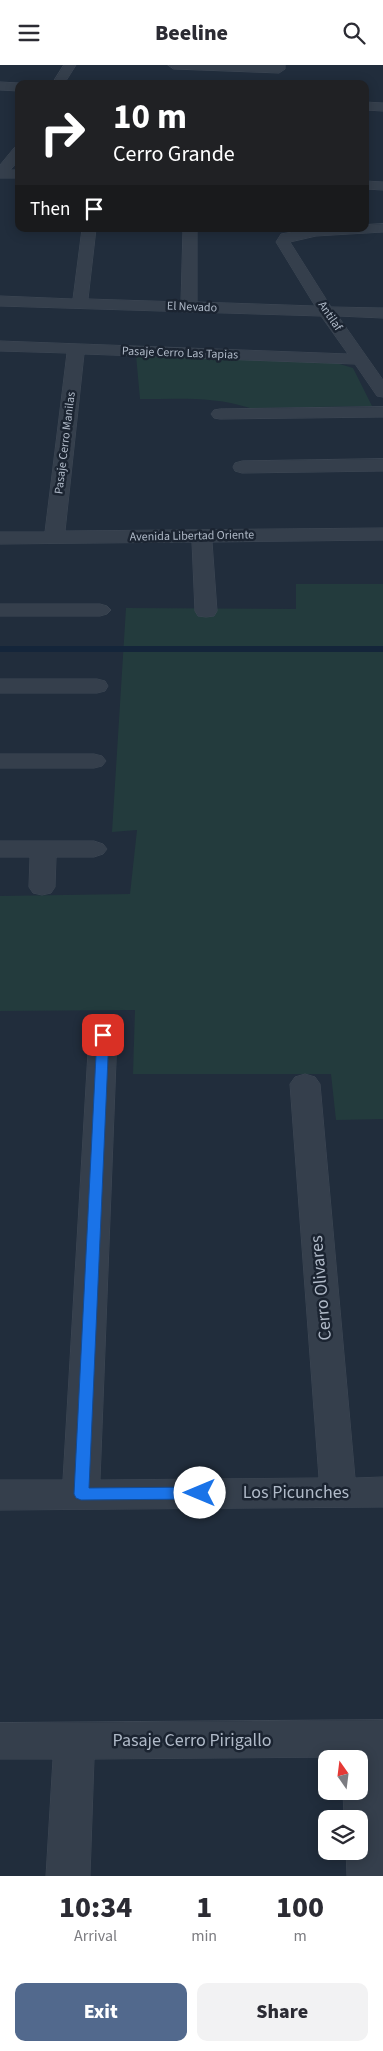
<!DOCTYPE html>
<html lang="en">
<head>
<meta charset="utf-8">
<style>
	:root { --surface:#fff; --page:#f2f2f3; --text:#2b2b33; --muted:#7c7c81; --accent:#52698d }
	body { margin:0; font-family:"Source Sans 3",sans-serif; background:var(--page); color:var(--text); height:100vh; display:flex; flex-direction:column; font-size:19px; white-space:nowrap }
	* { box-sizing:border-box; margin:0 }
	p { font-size:16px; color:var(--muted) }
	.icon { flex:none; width:28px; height:28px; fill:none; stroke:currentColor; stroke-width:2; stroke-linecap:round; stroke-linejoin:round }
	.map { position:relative; height:1811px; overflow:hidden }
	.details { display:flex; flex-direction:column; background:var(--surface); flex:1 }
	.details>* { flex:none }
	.guide { position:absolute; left:15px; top:15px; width:354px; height:152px; border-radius:10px; box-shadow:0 2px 12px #0003; background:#202124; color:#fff; overflow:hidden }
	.needle { width:32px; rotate:346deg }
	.fabs { position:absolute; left:318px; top:1685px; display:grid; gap:10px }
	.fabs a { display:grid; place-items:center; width:50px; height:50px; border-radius:10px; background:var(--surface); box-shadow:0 2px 12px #0003; font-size:25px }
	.pin { position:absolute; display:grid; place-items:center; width:42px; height:42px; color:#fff; margin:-21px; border-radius:10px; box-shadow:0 2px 8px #0006 }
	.me { position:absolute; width:55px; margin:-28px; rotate:270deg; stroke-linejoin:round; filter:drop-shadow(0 0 4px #0008) }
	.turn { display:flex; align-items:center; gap:18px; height:105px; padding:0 15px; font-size:22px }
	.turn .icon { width:65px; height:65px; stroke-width:2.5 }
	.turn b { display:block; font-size:35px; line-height:42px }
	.then { display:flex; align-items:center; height:48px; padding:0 15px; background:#0003; gap:10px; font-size:19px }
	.eta { display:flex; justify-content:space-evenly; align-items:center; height:85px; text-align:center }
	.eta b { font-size:30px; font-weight:800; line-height:35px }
	.action { display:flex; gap:10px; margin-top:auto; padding:10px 15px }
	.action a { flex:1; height:58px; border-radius:10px; background:var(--accent); color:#fff; font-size:20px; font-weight:800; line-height:58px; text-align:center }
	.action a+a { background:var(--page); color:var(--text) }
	header { display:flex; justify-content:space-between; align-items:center; height:65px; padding:0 15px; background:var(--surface); font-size:22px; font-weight:800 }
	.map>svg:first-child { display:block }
	.green { fill:#233b3d }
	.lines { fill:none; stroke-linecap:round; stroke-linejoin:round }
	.stream { fill:#14253a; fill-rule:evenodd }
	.minor-casing { stroke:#3e4855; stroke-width:1 }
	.tertiary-casing { stroke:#3e4855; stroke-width:1 }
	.minor { fill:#353f4c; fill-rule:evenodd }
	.tertiary { fill:#353f4c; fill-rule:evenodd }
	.route { fill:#1a73e8; stroke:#114b97 }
	.labels { text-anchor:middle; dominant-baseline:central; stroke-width:5; stroke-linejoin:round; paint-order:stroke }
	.far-street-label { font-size:12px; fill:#b0bac8; stroke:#1b2431 }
	.near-street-label { font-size:18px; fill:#b0bac8; stroke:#1b2431 }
</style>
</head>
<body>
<header><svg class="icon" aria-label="menu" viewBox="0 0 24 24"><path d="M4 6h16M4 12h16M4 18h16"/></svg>Beeline<svg class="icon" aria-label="search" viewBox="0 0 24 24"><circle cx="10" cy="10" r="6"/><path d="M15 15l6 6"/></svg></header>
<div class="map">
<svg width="383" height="1811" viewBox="0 0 383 1811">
	<rect width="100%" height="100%" fill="#212d3c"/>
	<g class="green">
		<path d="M136,290L333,297L353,303L372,341L250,343C214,331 177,334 140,334Z"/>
		<path d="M296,519H383V1054L336,1055L331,1009H133L135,945L0,946V831L130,829L137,765L112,767L126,543L296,544Z"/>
	</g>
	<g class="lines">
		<rect class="stream" x="0" y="581" width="383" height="6"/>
		<g class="minor-casing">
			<g id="minor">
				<path d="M64,0H76L64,19H52Z"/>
				<path d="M168,0H285V4L279,8L174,4Z"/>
				<path d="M0,17L19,18L21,19H19V26L0,25Z"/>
				<path d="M365,37L383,38V46L365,45Z"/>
				<path d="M19,82V95L5,111L0,112V100L14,83Z"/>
				<path d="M383,159V167L316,171L290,177L331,242L383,243V253L338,251L383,315V332L377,331L355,299L84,289L65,466L383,463V475L212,477L217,546L214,551L206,552L198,551L195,546L192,477L0,479V467H45L67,288L0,286V276L348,289L321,251L0,241V231L73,234L82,164H96L88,234L181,237L183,164H197V237L315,241L276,177L281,169L309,164H365V160Z"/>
				<path d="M383,342V352L220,354L214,353L211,349L214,345L220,344Z"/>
				<path d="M383,394V406L242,408L235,406L233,402L235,398L242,396Z"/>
				<path d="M0,539H100L107,541L111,545L107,549L100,551H0Z"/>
				<path d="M0,614H97L105,616L108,621L105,626L97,628H0Z"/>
				<path d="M0,689H94L102,691L106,696L102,701L94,703H0Z"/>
				<path d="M0,776H94L103,779L107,784L103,789L94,792H56L55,822L51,828L42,830L33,828L29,822L30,792H0Z"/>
				<path d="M103,961L113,964L117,970L100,1415L319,1413L290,1019L295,1012L305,1009L315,1012L320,1019L355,1413L383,1412V1442L0,1445V1415H63L89,970L93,964Z"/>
				<path d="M383,1655V1811H347L346,1786H359V1754H344L343,1726H359V1694H341V1692L94,1694L90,1811H46L53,1694H0V1658Z"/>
			</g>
		</g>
		<g class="tertiary-casing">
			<g id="tertiary">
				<rect x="0" y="105" width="19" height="8"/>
				<path d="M365,116L383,117V125L365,124Z"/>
			</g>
		</g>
		<use href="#minor" class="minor"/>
		<use href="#tertiary" class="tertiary"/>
	</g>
	<path class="route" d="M103,967L109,970L89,1423L200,1422L205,1424L207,1428L205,1433L200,1434L81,1435L76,1433L74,1429L97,970Z"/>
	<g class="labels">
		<g class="far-street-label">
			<text transform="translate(192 242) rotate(2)">El Nevado</text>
			<text transform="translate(330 251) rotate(56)">Antilaf</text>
			<text transform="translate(180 288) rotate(2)">Pasaje Cerro Las Tapias</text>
			<text transform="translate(65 378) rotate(-83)">Pasaje Cerro Manilas</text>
			<text transform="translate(192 471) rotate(-1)">Avenida Libertad Oriente</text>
		</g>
		<g class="near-street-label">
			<text transform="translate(321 1223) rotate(-95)">Cerro Olivares</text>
			<text x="296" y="1427">Los Picunches</text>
			<text x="192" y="1675">Pasaje Cerro Pirigallo</text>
		</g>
	</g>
</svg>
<div class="fabs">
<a><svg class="needle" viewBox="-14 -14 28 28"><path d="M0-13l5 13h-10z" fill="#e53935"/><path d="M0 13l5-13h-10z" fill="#7c7c81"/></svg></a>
<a><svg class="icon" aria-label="layers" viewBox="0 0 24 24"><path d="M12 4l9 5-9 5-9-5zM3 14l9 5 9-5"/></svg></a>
</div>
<div class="pin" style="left:103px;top:970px;background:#d93025"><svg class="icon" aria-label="arrive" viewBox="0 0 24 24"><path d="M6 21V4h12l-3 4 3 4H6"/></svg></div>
<svg class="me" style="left:200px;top:1428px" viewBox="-20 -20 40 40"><circle r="19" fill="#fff"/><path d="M0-13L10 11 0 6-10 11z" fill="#1a73e8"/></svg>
<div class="guide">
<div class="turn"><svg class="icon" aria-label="right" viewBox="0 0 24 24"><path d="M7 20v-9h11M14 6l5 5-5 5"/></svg><div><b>10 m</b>Cerro Grande</div></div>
<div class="then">Then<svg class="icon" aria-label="arrive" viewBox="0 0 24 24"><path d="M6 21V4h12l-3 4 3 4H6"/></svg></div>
</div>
</div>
<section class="details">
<div class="eta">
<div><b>10:34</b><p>Arrival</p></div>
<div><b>1</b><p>min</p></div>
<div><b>100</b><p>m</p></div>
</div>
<div class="action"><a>Exit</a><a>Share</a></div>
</section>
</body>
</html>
